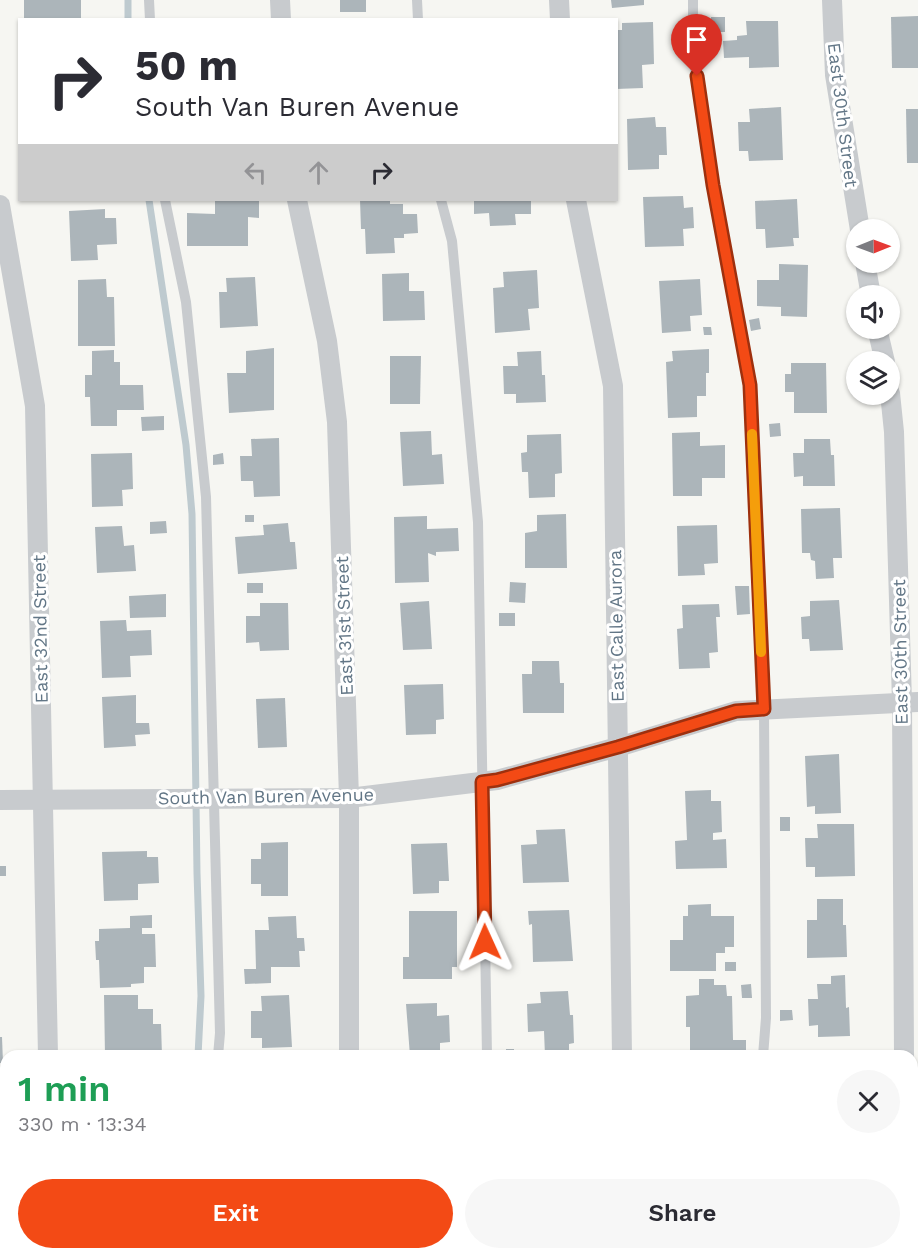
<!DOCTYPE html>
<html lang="en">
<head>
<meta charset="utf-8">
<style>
	:root { --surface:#fff; --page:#f7f7f7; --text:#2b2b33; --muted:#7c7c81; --accent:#f34a15 }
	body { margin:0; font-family:"Work Sans",sans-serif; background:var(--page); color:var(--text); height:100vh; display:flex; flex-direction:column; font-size:22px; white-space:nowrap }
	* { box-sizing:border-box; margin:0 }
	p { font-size:20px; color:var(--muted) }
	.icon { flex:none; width:33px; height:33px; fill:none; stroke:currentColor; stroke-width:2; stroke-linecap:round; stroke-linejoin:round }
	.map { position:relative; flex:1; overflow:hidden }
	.side { position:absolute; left:0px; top:1050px; width:918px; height:210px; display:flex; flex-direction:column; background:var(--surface); border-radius:18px 18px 0 0; box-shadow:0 2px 4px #0004 }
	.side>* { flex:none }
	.guide { position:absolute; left:18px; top:18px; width:600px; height:183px; border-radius:0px; box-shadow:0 2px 4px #0004; background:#fff; color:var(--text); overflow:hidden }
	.needle { width:39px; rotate:89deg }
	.controls { position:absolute; left:846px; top:219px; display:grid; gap:12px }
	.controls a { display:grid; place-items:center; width:54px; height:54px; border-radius:50%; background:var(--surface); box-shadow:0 2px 4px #0004; font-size:30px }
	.pin { position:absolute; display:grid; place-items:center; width:51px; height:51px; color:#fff; margin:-62px -26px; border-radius:50% 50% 50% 0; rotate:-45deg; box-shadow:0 0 6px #0007 }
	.pin .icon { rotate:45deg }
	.me { position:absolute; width:66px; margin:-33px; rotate:359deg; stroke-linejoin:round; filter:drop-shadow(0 0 4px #0008) }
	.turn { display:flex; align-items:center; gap:21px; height:126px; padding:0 18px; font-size:27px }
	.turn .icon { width:78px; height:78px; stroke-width:2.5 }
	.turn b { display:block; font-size:42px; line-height:51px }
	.lanes { display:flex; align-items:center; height:57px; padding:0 18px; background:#0003; justify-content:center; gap:30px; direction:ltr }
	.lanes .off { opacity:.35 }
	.round { display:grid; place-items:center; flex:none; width:63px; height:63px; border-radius:32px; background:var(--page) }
	.summary { display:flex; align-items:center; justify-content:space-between; height:102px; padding:0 18px }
	h1 { font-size:36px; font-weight:600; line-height:45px; color:#1e9e55 }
	.cta { display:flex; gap:12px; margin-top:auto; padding:12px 18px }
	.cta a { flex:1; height:69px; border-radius:36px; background:var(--accent); color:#fff; font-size:24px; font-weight:600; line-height:69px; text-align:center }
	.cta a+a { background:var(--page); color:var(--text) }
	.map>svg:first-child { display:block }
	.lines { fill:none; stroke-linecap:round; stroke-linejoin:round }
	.stream { stroke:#becacf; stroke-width:7 }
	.building { fill:#acb5ba }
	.lane { stroke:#c8cbce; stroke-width:10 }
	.street { stroke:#c8cbce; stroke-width:20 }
	.route-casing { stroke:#9e300e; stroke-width:15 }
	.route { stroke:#f34a15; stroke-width:10 }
	.slow { stroke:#f59e0b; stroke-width:10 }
	.labels { text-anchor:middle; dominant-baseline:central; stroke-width:6; stroke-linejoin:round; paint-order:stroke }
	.street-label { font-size:18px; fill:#627686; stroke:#fff }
</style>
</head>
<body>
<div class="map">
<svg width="918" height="1260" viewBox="0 0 918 1260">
	<rect width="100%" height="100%" fill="#f6f6f2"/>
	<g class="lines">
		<g class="stream">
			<path d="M128,0V20"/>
			<path d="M149,200L186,445L192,514L197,873L201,996L198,1056"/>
			<path d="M172,1260L174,1254"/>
		</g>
	</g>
	<g class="building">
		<rect x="24" y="0" width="57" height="20"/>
		<rect x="340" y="0" width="26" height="12"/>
		<path d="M611,0H644V5L612,8Z"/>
		<path d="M918,16V68H892L891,17Z"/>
		<rect x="711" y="17" width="14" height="15"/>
		<path d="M746,21H778L779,67L749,68V57L724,58L723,41L737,40V36L747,35Z"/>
		<path d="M653,22L654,64L642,65L643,88L616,89V30H622V23Z"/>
		<path d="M781,107L783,160L749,161L748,151H739L738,122H750L749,109Z"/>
		<path d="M906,109H918V163H907Z"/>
		<path d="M655,117L656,127H666L667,155H659V169L628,170L627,119Z"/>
		<path d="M683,196L684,208L693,207L694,228L683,229L684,246L645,247L643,197Z"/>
		<path d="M797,199L799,238H793L794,246L766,248L765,229H756L755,201Z"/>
		<path d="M215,200H259V218L248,217V246H187V213L215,214Z"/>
		<path d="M360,200H390V204H403V214H417L418,233L404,234V238H394L395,253L366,254L365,229H361Z"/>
		<path d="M474,200H531V214H515L516,225L490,226L489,213L474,214Z"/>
		<path d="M105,209V218H116L117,244L97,245L98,260L71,261L69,211Z"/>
		<path d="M779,264L808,265L807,317L781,316V307L757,306V280H779Z"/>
		<path d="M537,270L539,308L528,309L530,330L495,333L493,288L504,287L503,272Z"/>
		<path d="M409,273V291H424L425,320L383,321L382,274Z"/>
		<path d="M255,277L258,326L220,328L219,292H227L226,278Z"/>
		<path d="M106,279L107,297H114L115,346H78V280Z"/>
		<path d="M700,279L702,315L690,316L691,331L662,333L659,281Z"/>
		<path d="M759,318L761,329L751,331L749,320Z"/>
		<path d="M703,327H711L712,335H704Z"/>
		<path d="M274,348V410L229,413L227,373H246V351Z"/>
		<path d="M709,349V373H706V396H697V417L668,418L666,362L673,361L672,351Z"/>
		<path d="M114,350V362H120V385H143L144,410H117V426H91L90,397H85V375H92V351Z"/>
		<path d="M541,351L542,375H545L546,402L516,403V394H504L503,366H518L517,352Z"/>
		<path d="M390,356H421L420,404H390Z"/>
		<path d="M791,363H826L827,413H794V392H785V374H791Z"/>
		<path d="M164,416V430L142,431L141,417Z"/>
		<path d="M780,423L781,436L770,437L769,424Z"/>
		<path d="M431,431L432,455L442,454L444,484L403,486L400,432Z"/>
		<path d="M700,432V446L725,445V478H702V496H673L672,433Z"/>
		<path d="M561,434L562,473L555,474V497L529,498L528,472H522L521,453L527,452V435Z"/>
		<path d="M279,438L280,496L254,497L253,481H241L240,456H252L251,439Z"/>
		<path d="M804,439H830L831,455H834L835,486H803V476L794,477L793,453H804Z"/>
		<path d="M132,453L133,489L122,490L123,506L92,507L91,454Z"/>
		<path d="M223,453L224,464L213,465V455Z"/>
		<path d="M840,508L842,558H833L834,578L816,579L815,561L811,560L810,553H802L801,509Z"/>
		<path d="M566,514L567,568H525V533L537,531V515Z"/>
		<rect x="245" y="515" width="9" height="7"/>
		<path d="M427,516V529L458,528L459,551L436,552V556L428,553L429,582L395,583L394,517Z"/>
		<path d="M166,521L167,533L150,534V522Z"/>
		<path d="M288,523L290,542H295L297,569L238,574L235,537L264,535L263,525Z"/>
		<path d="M717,525L718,563L704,564L705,575L678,576L677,526Z"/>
		<path d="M122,526L124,546L134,545L136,571L97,573L95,527Z"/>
		<path d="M510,582L526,583L525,603L509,602Z"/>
		<rect x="247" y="583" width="16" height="10"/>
		<path d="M735,586H749L750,614L737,615Z"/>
		<path d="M166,594V617L130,618L129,596Z"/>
		<path d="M839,600L843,650L810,651L809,639H802L801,617L810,616V601Z"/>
		<path d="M429,601L432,649L403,650L400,603Z"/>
		<path d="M260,603H288L289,650L260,651L259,642L246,643V616H260Z"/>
		<path d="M719,604L720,617H716L718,652L709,653L710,668L679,669L677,629L683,628L682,605Z"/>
		<rect x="499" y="613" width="16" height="13"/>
		<path d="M126,620L127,631L151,630L152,655L130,656L131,677L102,678L100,621Z"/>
		<path d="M532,661H559L560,683H564V713H523L522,674H532Z"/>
		<path d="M443,684L444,719L436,720V734L406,735L404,685Z"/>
		<path d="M136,695V723H149L150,734L135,735L136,746L104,748L102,697Z"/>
		<path d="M285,698L287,747L258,748L256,699Z"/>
		<path d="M839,754L841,813L815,814V806L807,807L805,756Z"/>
		<path d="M711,790V801H721L722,832L713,833V840L726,839L727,868L676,869L675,841L687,840L685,791Z"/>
		<rect x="780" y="817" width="10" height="14"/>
		<path d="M817,824H854L855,876L815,877V867H806L805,838H818Z"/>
		<path d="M565,829L569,882L523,883L521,845L537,844L536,830Z"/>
		<path d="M288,842V896H261V884H251V859H261V843Z"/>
		<path d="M447,843L449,881H439V893L413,894L411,844Z"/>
		<path d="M147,851V857H158L159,883L138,884V900L104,901L102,852Z"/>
		<rect x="0" y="866" width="6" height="10"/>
		<path d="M817,899H843V925H846L847,957L807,958V920H817Z"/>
		<path d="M711,904V916H734V947H725V953H716V971H670V940H683V916H688V905Z"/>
		<path d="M569,910L573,961L533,962L532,924L529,925L528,911Z"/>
		<path d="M409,911H457V967H452V979H403V957H409Z"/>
		<path d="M152,915V928H142V934H155L156,967H144V983L131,984V987L100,988L99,960H96L95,941H99V929L130,928V916Z"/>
		<path d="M296,916L297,938H304L305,951H299L300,967H271V983L245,984L244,969H256L255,930H269L268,917Z"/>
		<rect x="725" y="962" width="11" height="9"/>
		<path d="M845,975L846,1008L849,1007L850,1036L818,1037V1025L809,1026L808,999H818L817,984H831V976Z"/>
		<path d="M699,979H714V985H726L727,996H732L733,1040H746V1054H733V1056H690V1027H686V996L699,995Z"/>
		<path d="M751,984L752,998H742L741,985Z"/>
		<path d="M568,991L570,1015H573L574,1043L569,1044V1056H545L544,1031L528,1032L527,1004L541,1003L540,992Z"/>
		<path d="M104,995H138V1009H153V1024H161L162,1056H105Z"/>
		<path d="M289,995L292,1047L262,1048V1038H251V1011H262L261,996Z"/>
		<path d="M437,1003V1016L449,1015L450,1042L440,1043V1056H410L406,1004Z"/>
		<path d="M780,1010H792L793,1020L780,1021Z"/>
		<path d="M0,1037H2L3,1063H0Z"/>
		<rect x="506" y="1049" width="8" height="7"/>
		<path d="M232,1254H263V1260H223V1257L232,1258Z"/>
		<rect x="377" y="1254" width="35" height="6"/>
		<rect x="503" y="1254" width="36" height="6"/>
		<path d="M665,1254H717V1260H666Z"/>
		<rect x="773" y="1254" width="42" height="6"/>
		<path d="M124,1255L125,1260H82V1256Z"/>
	</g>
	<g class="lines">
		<g class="lane">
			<path d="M149,0L150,20"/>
			<path d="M417,0L418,20"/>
			<path d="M693,0V54L713,185L750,385L764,712L766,1018L763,1056"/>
			<path d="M165,200L186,302L206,497L220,1033L218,1056"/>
			<path d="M441,200L452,241L478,522L487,1056"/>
			<path d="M189,1260L190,1254"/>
			<path d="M462,1260V1254"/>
			<path d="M742,1260V1254"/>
		</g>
		<g class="street">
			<path d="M280,0L281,20"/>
			<path d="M559,0L560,20"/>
			<path d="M832,0L835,75L860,230"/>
			<path d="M297,200L327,341L337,422L349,798V1056"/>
			<path d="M576,200L613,386L622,1056"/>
			<path d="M0,205L35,406L48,1056"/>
			<path d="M865,262L871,296"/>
			<path d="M877,328L885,362"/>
			<path d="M890,393L894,432L902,702L904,1056"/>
			<path d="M0,800L349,798L497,780L618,747L736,711L918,702"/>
			<path d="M25,1260L26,1254"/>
			<path d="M323,1260L324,1254"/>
			<path d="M603,1260L604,1254"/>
			<path d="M880,1260L881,1254"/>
		</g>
	</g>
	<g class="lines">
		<g class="route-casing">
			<path id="route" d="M485,942L482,782L497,780L618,747L736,711L764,709L750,385L713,185L697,76"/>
		</g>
		<use href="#route" class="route"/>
		<path class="slow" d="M752,434L761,652"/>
	</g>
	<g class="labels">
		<g class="street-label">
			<text transform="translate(843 115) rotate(83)">East 30th Street</text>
			<text transform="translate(344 626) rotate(-92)">East 31st Street</text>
			<text transform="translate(616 626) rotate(-91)">East Calle Aurora</text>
			<text transform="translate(40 629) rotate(-91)">East 32nd Street</text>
			<text transform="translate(900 652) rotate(-91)">East 30th Street</text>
			<text transform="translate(266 796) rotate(-1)">South Van Buren Avenue</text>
		</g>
	</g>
</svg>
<div class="controls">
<a><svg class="needle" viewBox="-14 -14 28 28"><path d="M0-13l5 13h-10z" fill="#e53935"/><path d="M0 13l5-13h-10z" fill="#7c7c81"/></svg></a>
<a><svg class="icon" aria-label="sound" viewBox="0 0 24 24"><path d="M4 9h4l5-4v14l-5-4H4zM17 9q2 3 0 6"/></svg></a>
<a><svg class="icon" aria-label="layers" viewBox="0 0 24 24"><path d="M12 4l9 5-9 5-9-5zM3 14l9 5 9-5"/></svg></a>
</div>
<div class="pin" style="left:697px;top:76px;background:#d93025"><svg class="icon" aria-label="arrive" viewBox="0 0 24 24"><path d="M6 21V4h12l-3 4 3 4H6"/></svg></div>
<svg class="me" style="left:485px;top:942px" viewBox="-20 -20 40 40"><path d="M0-17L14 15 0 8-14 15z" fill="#f34a15" stroke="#fff" stroke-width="4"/></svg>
<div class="guide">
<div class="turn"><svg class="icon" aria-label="right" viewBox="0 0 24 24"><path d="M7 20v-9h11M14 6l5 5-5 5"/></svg><div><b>50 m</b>South Van Buren Avenue</div></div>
<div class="lanes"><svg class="icon off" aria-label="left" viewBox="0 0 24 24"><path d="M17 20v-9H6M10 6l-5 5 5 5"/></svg><svg class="icon off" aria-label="ahead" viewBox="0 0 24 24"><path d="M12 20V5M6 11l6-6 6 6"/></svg><svg class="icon" aria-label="right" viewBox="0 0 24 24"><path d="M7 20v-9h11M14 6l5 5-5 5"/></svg></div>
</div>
<section class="side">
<div class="summary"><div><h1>1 min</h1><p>330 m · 13:34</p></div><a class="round"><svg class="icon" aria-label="close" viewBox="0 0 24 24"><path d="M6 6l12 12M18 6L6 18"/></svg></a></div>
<div class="cta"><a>Exit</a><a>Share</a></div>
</section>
</div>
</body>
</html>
